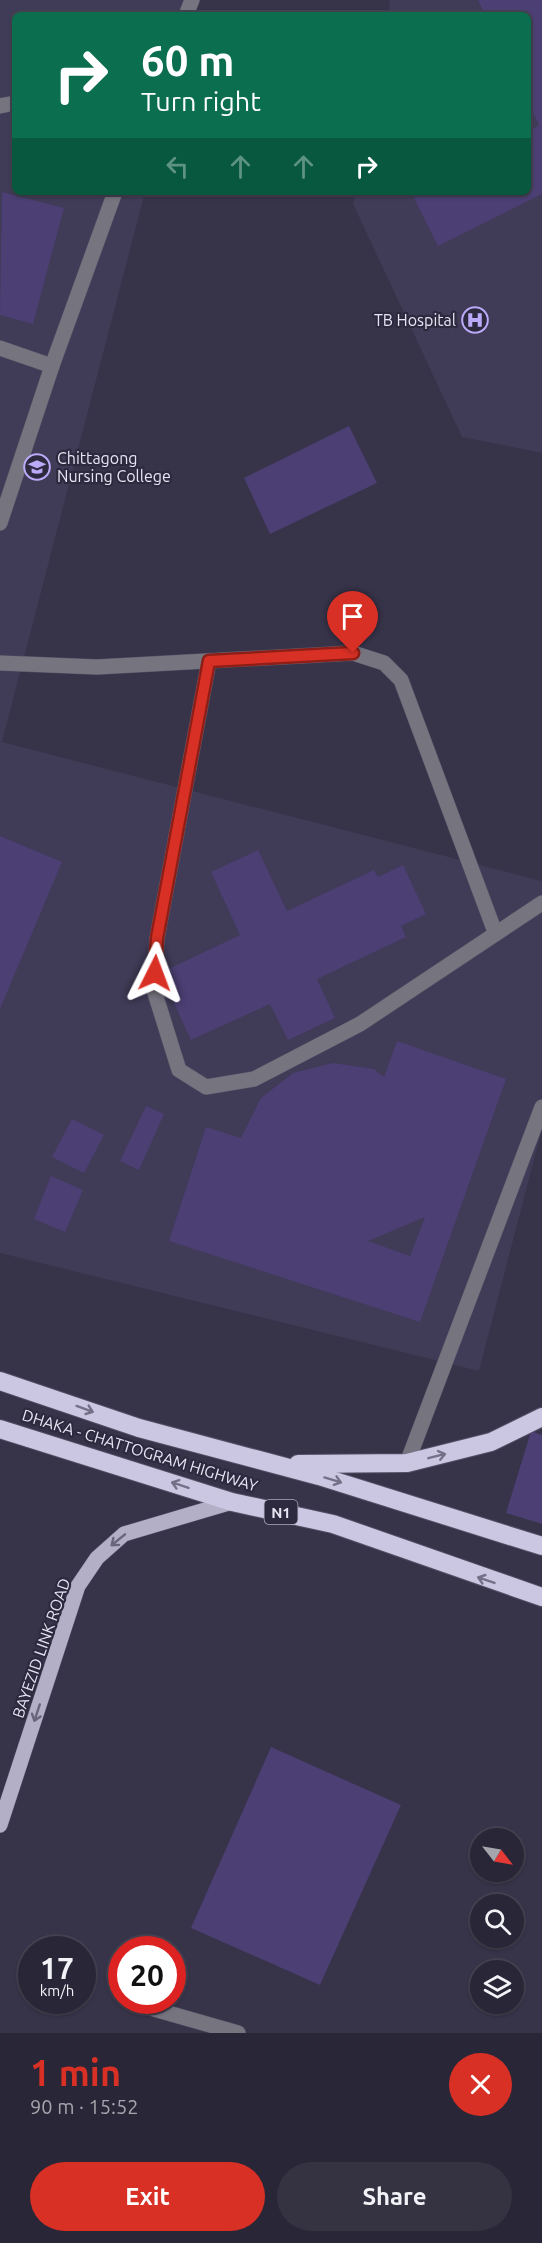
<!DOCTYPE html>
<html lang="en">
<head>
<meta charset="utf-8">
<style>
	:root { --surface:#292637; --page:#353242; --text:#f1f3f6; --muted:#a5a5ad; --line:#454352; --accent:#d93025 }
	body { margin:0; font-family:Ubuntu,sans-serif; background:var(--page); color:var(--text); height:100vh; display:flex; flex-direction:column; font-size:22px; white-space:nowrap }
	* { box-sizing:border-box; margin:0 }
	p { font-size:20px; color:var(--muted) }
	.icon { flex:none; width:33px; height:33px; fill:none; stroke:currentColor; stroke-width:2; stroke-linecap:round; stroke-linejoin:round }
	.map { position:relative; height:2033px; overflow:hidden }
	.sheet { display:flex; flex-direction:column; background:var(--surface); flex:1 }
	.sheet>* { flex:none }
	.guide { position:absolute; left:12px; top:12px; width:519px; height:183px; border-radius:9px; box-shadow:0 2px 4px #0004,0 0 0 2px var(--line); background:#0b6e4f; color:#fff; overflow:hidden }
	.needle { width:39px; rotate:121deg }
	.tools { position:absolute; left:470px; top:1828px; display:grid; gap:12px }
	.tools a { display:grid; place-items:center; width:54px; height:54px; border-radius:50%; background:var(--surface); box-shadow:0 2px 4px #0004,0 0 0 2px var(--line); font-size:30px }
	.speed { position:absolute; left:18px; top:1936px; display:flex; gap:12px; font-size:30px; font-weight:700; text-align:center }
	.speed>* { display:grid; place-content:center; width:78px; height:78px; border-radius:50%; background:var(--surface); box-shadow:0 2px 4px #0004,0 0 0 2px var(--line); line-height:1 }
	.speed small { font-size:15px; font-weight:400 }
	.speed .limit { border:9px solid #d22; background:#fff; color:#111 }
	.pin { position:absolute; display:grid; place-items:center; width:51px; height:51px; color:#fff; margin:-62px -26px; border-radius:50% 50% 50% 0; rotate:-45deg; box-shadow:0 0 6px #0007 }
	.pin .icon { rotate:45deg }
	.me { position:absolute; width:66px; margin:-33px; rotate:3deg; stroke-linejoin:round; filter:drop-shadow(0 0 4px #0008) }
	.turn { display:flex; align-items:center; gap:21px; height:126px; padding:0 30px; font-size:27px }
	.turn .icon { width:78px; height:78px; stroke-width:2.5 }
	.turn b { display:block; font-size:42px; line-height:51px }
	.lanes { display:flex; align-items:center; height:57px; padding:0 30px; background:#0003; justify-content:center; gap:30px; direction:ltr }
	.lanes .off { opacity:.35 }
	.round { display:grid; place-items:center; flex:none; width:63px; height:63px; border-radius:32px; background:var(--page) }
	.overview { display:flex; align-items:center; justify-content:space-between; height:102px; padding:0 30px }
	h1 { font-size:36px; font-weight:700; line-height:45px; color:var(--accent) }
	.button { display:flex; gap:12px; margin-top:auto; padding:12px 30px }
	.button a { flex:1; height:69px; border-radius:36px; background:var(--accent); color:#fff; font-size:24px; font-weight:700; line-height:69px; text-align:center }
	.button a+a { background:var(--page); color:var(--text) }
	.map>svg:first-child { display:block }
	.built { fill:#403b57 }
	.building { fill:#4b3f73; fill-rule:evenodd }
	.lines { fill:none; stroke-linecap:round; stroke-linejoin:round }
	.minor-casing { stroke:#534f64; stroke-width:16 }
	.major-casing { stroke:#534f64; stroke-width:16 }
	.highway-casing { stroke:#534f64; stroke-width:20 }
	.minor { stroke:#75747f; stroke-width:15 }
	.major { stroke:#b3afc7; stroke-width:15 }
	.highway { stroke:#cbc7e3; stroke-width:18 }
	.oneway { stroke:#747088 }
	.oneway2 { stroke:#69657c }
	.route-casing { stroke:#8d1f18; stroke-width:15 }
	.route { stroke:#d93025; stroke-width:10 }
	.labels { text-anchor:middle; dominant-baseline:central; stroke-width:4.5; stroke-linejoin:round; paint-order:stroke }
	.shield { fill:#2d293e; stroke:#afacbd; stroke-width:1.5 }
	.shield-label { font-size:15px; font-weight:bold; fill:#e7e4f3 }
	.poi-label { font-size:16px; fill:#e7e4f3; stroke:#2d293e; text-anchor:end }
	.street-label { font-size:16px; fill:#e7e4f3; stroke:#2d293e }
</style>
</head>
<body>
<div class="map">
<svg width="542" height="2033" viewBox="0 0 542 2033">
	<rect width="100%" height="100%" fill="#373349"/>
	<g class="built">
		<path d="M0,0H196L192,15H15V192H145L2,742L542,881V1129L479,1371L0,1253Z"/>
		<path d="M390,0H542V453L462,437L353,204L355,192H528V15H388Z"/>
	</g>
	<g class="building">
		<path d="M478,0H542V194L438,246L411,192H528V131L539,125L528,103V15H485Z"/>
		<path d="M2,192L64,208L33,324L0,315Z"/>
		<path d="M349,426L377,483L270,534L244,478Z"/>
		<path d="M0,836L62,862L0,1009Z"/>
		<path d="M258,850L287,911L374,870L378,877L403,865L426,914L401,926L406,937L317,979L335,1018L288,1040L270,1004L191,1040L160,973L240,935L211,872Z"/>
		<path d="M397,1041L506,1079L420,1322L169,1241L206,1127L241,1138L261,1098L293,1073L333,1063L374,1069L384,1077ZM425,1217L410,1256L368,1241Z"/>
		<path d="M146,1106L164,1114L139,1170L120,1161Z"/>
		<path d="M72,1119L104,1135L84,1173L52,1157Z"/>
		<path d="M51,1176L83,1190L65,1232L34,1219Z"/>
		<path d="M531,1431L542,1435V1524L506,1513Z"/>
		<path d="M271,1747L401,1805L320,1985L191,1928Z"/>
	</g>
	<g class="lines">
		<g class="minor-casing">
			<g id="minor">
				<path d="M186,15L192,0"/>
				<path d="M0,106L15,103"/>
				<path d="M0,348L52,366"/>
				<path d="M0,523L52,366L115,192"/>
				<path d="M209,661L157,938L154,990L179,1070L206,1087L254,1079L360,1024L542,903"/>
				<path d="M0,663L97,667L353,653L384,663L401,680L495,932"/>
				<path d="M407,1463L542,1107"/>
				<path d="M154,2009L238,2033"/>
			</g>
		</g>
		<g class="major-casing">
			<path id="major" d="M0,1825L78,1586L97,1558L124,1534L232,1502"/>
		</g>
		<g class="highway-casing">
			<g id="highway">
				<path d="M0,1381L139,1428L319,1476L542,1546"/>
				<path d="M0,1429L232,1502L333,1524L542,1597"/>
				<path d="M298,1464L407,1463L491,1442L542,1417"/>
			</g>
		</g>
		<use href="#minor" class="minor"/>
		<use href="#major" class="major"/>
		<use href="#highway" class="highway"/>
	</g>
	<defs><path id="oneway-shaft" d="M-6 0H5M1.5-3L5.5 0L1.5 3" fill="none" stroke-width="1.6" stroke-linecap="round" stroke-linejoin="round" transform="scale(1.5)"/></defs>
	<g class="oneway">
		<use href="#oneway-shaft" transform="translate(85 1409) rotate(20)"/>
		<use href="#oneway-shaft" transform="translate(437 1456) rotate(-14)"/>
		<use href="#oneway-shaft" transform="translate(333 1480) rotate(17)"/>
		<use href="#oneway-shaft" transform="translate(180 1485) rotate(-162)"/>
		<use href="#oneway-shaft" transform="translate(486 1580) rotate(-161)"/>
	</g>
	<g class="oneway2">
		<use href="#oneway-shaft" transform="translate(118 1540) rotate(141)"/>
		<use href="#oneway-shaft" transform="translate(37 1713) rotate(108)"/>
	</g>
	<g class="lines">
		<g class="route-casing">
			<path id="route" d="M155,973L157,938L209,661L353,653"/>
		</g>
		<use href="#route" class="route"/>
	</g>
	<defs>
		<g id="hospital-ring" transform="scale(1.35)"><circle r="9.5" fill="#2d293e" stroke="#baaaf7" stroke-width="1.5"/><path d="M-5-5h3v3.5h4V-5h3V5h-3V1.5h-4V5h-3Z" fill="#baaaf7"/></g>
		<g id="university-ring" transform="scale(1.35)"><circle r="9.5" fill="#2d293e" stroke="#baaaf7" stroke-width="1.5"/><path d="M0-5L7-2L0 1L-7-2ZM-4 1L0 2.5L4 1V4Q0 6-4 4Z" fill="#baaaf7"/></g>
	</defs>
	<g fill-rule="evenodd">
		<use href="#hospital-ring" x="475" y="320"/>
		<use href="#university-ring" x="37" y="467"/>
	</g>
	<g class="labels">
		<rect class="shield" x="264.5" y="1500" width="33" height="24" rx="4.5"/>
		<g class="shield-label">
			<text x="281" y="1512">N1</text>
		</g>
		<g class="poi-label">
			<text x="456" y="320">TB Hospital</text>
			<text x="57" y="458" text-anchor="start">Chittagong<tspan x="57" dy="18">Nursing College</tspan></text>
		</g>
		<g class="street-label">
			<text transform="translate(140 1450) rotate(17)">DHAKA - CHATTOGRAM HIGHWAY</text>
			<text transform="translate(41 1648) rotate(-71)">BAYEZID LINK ROAD</text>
		</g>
	</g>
</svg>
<div class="tools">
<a><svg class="needle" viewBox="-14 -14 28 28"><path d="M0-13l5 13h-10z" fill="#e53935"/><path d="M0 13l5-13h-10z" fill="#a5a5ad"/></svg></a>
<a><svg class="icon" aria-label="search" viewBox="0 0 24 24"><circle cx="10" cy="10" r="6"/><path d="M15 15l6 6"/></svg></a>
<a><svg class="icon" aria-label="layers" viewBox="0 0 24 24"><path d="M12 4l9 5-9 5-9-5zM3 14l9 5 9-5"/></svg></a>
</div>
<div class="speed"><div>17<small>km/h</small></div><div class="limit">20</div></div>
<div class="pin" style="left:353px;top:653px;background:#d93025"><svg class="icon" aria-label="arrive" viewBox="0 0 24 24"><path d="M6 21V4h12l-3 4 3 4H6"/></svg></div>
<svg class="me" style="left:155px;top:973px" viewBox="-20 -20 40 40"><path d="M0-17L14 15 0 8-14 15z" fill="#d93025" stroke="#fff" stroke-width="4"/></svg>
<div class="guide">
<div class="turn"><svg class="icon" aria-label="right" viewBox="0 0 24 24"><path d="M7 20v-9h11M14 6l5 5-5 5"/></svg><div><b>60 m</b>Turn right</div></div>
<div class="lanes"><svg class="icon off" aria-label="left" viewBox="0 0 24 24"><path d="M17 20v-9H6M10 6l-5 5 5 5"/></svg><svg class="icon off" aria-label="ahead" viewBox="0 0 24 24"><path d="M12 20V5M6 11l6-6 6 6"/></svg><svg class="icon off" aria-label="ahead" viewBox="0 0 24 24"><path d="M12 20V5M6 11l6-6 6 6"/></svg><svg class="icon" aria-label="right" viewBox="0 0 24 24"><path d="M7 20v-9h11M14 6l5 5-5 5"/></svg></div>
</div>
</div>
<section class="sheet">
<div class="overview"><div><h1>1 min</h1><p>90 m · 15:52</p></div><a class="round" style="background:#d93025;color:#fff"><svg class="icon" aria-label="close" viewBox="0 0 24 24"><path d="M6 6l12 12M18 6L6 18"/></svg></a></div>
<div class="button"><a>Exit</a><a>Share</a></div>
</section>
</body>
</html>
